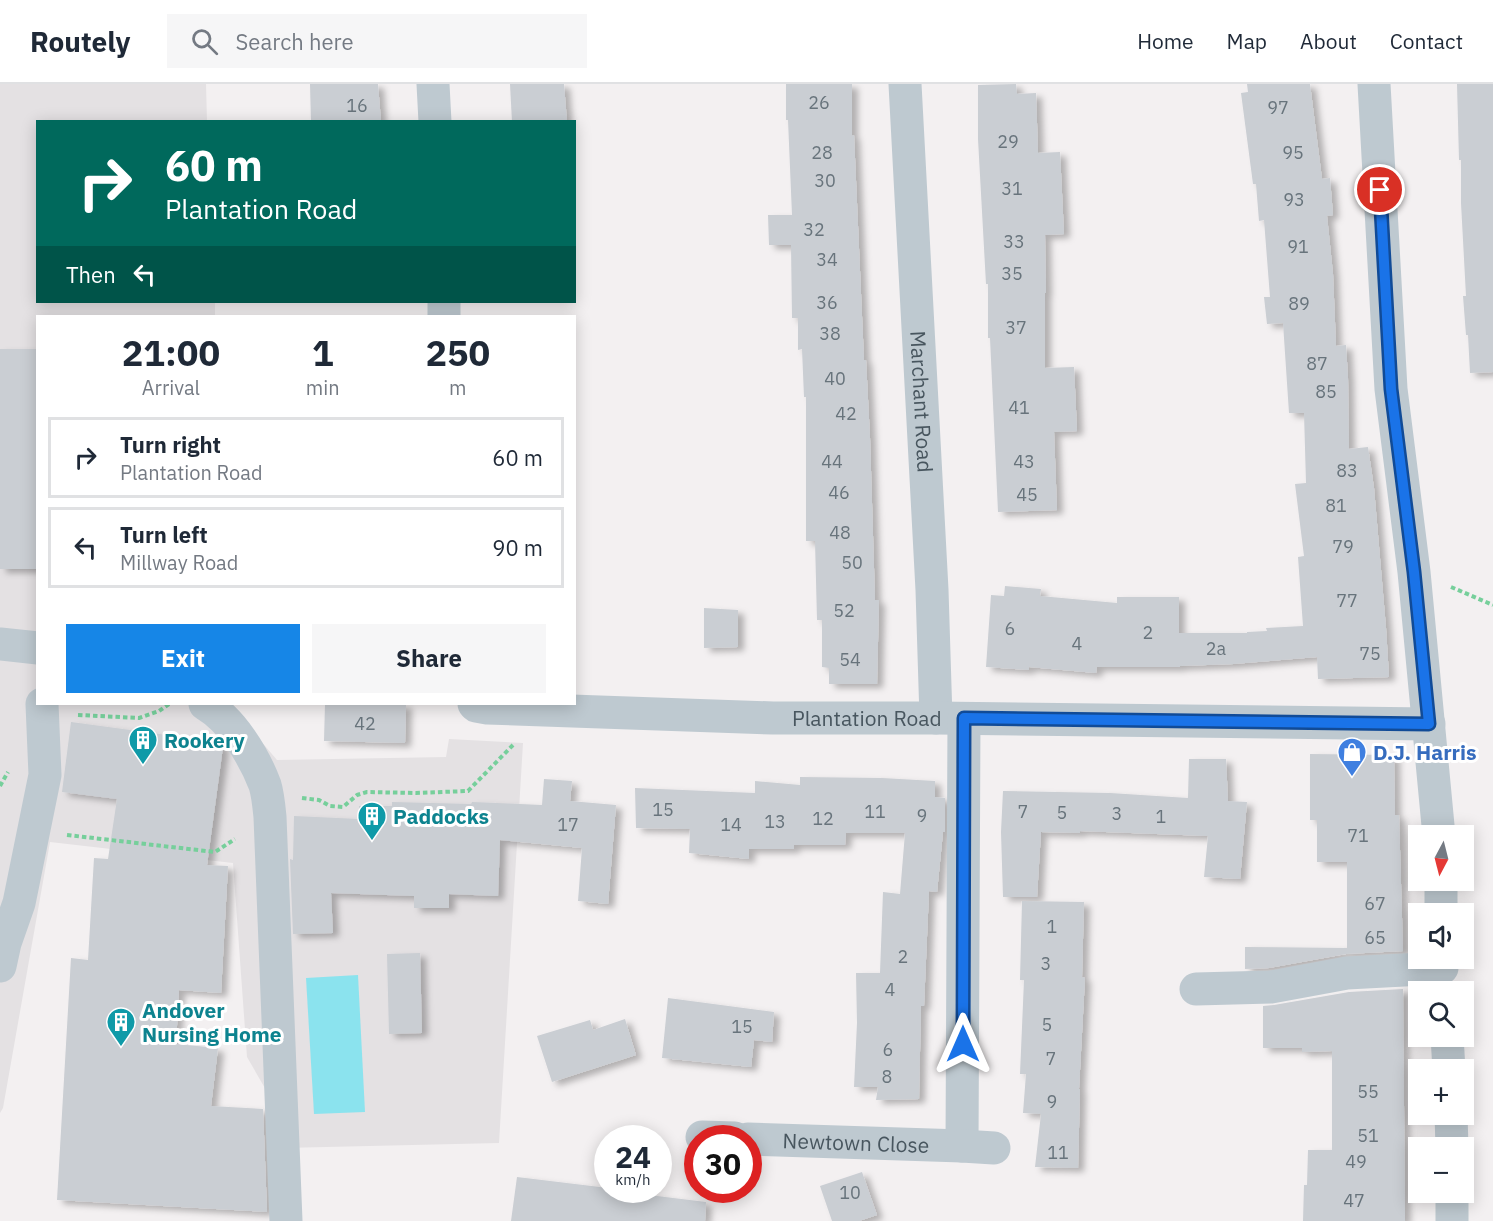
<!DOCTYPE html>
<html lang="en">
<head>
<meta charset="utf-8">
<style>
	:root { --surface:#fff; --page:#f6f6f7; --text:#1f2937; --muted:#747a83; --line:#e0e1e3; --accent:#1686e7 }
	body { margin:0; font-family:"IBM Plex Sans",sans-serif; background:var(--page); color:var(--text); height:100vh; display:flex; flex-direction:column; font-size:22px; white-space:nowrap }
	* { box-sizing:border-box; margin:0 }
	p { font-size:20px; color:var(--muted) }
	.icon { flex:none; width:33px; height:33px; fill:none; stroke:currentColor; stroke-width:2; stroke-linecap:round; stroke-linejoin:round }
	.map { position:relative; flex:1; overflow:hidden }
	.sheet { position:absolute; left:36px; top:231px; width:540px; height:390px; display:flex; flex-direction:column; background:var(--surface); border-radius:0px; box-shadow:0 3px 15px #0003 }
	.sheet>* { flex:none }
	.banner { position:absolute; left:36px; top:36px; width:540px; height:183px; border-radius:0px; box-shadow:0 3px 15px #0003; background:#00695c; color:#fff; overflow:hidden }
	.needle { width:39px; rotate:187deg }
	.fabs { position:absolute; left:1408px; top:741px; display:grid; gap:12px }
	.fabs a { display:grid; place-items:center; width:66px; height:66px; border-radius:0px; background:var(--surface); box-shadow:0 3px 15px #0003; font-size:30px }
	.speed { position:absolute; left:594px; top:1041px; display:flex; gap:12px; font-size:30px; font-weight:700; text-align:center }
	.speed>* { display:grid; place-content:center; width:78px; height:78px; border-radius:50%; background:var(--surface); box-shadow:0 3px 15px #0003; line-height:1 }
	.speed small { font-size:15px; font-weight:400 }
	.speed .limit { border:9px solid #d22; background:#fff; color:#111 }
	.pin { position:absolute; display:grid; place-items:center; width:51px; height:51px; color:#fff; margin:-26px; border:3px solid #fff; border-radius:50%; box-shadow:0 2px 6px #0007 }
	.me { position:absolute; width:66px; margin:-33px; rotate:0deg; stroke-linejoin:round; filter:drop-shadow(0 0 4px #0008) }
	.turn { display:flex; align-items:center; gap:21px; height:126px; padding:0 30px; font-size:27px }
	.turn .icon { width:78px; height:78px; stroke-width:2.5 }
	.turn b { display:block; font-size:42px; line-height:51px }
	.then { display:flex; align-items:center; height:57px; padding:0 30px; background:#0003; gap:12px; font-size:22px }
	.eta { display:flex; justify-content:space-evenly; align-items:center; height:102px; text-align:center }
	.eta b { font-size:36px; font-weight:800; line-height:42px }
	.button { display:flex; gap:12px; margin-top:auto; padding:12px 30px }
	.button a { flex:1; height:69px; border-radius:0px; background:var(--accent); color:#fff; font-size:24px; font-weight:800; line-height:69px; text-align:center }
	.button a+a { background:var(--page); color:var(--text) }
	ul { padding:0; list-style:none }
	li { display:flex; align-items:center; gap:18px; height:81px; margin:0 12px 9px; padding:0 18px; border:3px solid var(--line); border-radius:0px }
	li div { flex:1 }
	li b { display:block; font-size:22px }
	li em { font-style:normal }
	header { display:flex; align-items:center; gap:36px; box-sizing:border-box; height:84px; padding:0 30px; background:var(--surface); border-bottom:2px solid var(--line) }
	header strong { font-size:28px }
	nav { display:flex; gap:33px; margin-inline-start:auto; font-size:21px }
	.search { width:420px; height:54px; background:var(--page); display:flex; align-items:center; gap:15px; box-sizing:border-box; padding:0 21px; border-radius:0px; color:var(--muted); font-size:22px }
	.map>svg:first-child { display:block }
	.education { fill:#e4e1e3 }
	.water { fill:#8be3ee }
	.building { fill:#caced3; filter:url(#shadow) }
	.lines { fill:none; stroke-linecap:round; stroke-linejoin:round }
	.path { stroke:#76cf9b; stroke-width:4; stroke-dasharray:4.5 3; stroke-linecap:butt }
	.minor { stroke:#bec9d0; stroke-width:33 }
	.route-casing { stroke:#114b97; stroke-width:15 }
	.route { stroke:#1a73e8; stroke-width:10 }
	.labels { text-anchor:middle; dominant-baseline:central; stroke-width:6; stroke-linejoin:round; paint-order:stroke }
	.number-label { font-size:18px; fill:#68747c }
	.street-label { font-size:21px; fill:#48565f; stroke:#fff }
	.culture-label { font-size:21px; font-weight:bold; fill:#0d838f; stroke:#fff; text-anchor:start }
	.shop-label { font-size:21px; font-weight:bold; fill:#366cbe; stroke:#fff; text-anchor:start }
</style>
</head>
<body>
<header>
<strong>Routely</strong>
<div class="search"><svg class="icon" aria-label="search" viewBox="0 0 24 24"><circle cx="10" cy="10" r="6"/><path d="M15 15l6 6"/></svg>Search here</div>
<nav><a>Home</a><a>Map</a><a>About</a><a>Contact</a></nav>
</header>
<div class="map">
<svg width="1493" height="1137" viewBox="0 0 1493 1137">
	<defs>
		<filter id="shadow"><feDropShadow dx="6" dy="4" stdDeviation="3" flood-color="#0004"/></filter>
	</defs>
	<rect width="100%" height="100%" fill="#f3f0f1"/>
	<path class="education" d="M0,0H206L207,37L38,38V218H215V232H38V620H231V622L277,676L446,673L449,655L523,659L499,1059L283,1064L277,1025L247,973L233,779L50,758L3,1024L0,1029Z"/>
	<path class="water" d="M358,891L365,1028L314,1030L306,894Z"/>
	<g class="building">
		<path d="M310,0H378L381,38H311Z"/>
		<path d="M510,0H564L567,38H512Z"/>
		<path d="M786,0H852V52L854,51L862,232L864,276H866L870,354L875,516H879L877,600H829V584L822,583V536H817L815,457H806V313H804L802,265L798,266V234H792L791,161H769L768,131H792L788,36H786Z"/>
		<path d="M1016,0L1017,10L1036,9L1038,69L1060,68L1064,150L1045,151L1046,209H1045V284L1074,283L1077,347L1054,348L1057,426L998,428L990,254H988V200H986L978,55V1Z"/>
		<path d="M1247,0H1310L1322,95L1330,94L1333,131L1327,132L1333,190L1336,262L1346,261L1348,294L1349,365L1368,363L1374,404L1386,544L1389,593L1318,595L1317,573L1233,580L1180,582V583H1097L1096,589L1029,583V586L986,583L991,511L1004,512L1005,502L1041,505L1040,512L1117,519V513H1179V549H1247V548L1267,547L1266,544L1303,542L1298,473L1304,472L1295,400L1306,399L1304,329H1289L1283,239L1267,240L1264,213H1270L1264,136L1259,137L1256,100H1253L1241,9L1248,8Z"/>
		<path d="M1457,0H1493V288L1470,289L1468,251H1466L1463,212H1466L1461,119V76H1459Z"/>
		<rect x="0" y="265" width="38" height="220"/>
		<path d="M704,524L738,526V563L704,564Z"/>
		<path d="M325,620H406L405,659L324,657Z"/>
		<path d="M71,638L219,658L223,663L207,781L228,782L221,909L179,906L176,960L218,964L211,1022L263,1025L267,1128L57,1116L71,874L88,876L94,774L108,775L117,715L62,708Z"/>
		<path d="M1310,670L1394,671L1395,731H1399L1403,867L1346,870L1269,884L1245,885V863L1347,864V778H1317V736H1310Z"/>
		<path d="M1189,675H1226L1228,717L1247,718L1240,795L1204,793L1208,752L1080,747V749L1041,748L1037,813H1003L1001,748L1003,707L1110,709L1188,714Z"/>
		<path d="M800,693L882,694L935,697V713L945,714V748H943L937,808L929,807L924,922H921L919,1015L876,1016L878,1003H854L857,939L856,889H880L883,808L900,810L905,749H846L845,761H794V765H749V775L689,769L690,745L636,744L635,704L755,709V697L800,701Z"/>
		<path d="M544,695L572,697L570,717L616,721L608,820L578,817L582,764L500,756L498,812L449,810V824H414V812L331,809L333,849L293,850L290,775L293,776L294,732L359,735V722H392V718L471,720L472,718L542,721Z"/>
		<path d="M1022,817L1084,818L1082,893L1085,894L1079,1005H1080L1078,1084L1035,1083L1041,1030L1023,1029L1026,990H1020L1024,896H1020Z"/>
		<path d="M420,869L422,949L389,950L387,870Z"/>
		<path d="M1403,905L1405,1137H1303L1304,1101H1307L1308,1066H1332V967L1302,968V964H1263V922L1274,921L1349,908Z"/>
		<path d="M668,914L774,928L772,958L754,956L751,983L662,974Z"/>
		<path d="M625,935L636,971L552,998L537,952L590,936L593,946Z"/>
		<path d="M862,1088L877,1131L859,1137H832L820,1102Z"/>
		<path d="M517,1093L608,1104V1106H616V1107L706,1118L705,1137H511Z"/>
	</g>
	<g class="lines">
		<g class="path">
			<path d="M1451,503L1493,521"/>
			<path d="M78,631L139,634L159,627L169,620"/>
			<path d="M0,702L8,688"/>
			<path d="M302,714L319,716L330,722L343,723L357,711L367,708L416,709L468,707L513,661"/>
			<path d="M67,751L215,768L235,755"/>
		</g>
		<g class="minor">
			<path d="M433,0L435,38"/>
			<path id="s1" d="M905,0L932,506L936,634"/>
			<path d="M1374,0L1391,305L1414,488L1439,752"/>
			<path d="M444,218V232"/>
			<path d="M0,560L38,564"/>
			<path d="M205,620C232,636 254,672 265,701C268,711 269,723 270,733L286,1137"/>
			<path id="s2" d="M474,620L476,622L487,624L773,634H936L1429,640"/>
			<path d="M1441,796V830"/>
			<path d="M0,882L5,859L19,819L45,691L42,620"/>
			<path d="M1196,905L1271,903L1347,889L1442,884"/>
			<path d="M1447,952L1449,986"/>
			<path d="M1451,1030L1452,1064"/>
			<path d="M702,1053L735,1054"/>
			<path id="s3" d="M748,1055L962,1062L964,635"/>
			<path d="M962,1062L994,1064"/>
			<path d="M1452,1108V1137"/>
		</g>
	</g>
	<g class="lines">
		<g class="route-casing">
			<path id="route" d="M963,960L964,634L1429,640L1414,488L1391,305L1380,106"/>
		</g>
		<use href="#route" class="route"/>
	</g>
	<defs>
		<g id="building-pin" transform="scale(1.5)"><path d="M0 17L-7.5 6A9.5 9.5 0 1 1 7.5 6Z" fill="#0f9aa8" stroke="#fff"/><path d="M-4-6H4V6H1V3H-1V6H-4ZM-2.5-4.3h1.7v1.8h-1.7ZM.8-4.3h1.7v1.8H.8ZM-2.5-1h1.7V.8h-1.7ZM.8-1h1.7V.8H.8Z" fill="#fff"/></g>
		<g id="shop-pin" transform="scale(1.5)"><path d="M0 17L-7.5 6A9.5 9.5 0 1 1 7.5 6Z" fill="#3f7fe0" stroke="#fff"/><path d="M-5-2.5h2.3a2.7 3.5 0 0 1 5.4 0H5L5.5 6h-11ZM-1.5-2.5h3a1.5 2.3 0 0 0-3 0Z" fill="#fff"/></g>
	</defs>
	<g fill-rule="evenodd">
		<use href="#building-pin" x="143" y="656"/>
		<use href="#shop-pin" x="1352" y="668"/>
		<use href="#building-pin" x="372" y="732"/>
		<use href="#building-pin" x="121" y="938"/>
	</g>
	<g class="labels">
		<g class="number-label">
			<text x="819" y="18">26</text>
			<text x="357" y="21">16</text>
			<text x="1278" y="23">97</text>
			<text x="1008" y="57">29</text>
			<text x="822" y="68">28</text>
			<text x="1293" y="68">95</text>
			<text x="825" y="96">30</text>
			<text x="1012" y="104">31</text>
			<text x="1294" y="115">93</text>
			<text x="814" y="145">32</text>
			<text x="1014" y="157">33</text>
			<text x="1298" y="162">91</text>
			<text x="827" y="175">34</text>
			<text x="1012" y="189">35</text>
			<text x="827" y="218">36</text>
			<text x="1299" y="219">89</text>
			<text x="1016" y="243">37</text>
			<text x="830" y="249">38</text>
			<text x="1317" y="279">87</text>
			<text x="835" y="294">40</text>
			<text x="1326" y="307">85</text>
			<text x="1019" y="323">41</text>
			<text x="846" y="329">42</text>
			<text x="832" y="377">44</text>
			<text x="1024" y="377">43</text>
			<text x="1347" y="386">83</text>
			<text x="839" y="408">46</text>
			<text x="1027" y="410">45</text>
			<text x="1336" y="421">81</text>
			<text x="840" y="448">48</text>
			<text x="1343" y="462">79</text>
			<text x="852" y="478">50</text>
			<text x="1347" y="516">77</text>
			<text x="844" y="526">52</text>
			<text x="1010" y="544">6</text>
			<text x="1148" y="548">2</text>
			<text x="1077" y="559">4</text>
			<text x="1216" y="564">2a</text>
			<text x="1370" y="569">75</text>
			<text x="850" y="575">54</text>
			<text x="365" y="639">42</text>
			<text x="663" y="725">15</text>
			<text x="875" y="727">11</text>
			<text x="1023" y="727">7</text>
			<text x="1062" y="728">5</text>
			<text x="1117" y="729">3</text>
			<text x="922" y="731">9</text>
			<text x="1161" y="732">1</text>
			<text x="823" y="734">12</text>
			<text x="775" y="737">13</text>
			<text x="568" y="740">17</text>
			<text x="731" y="740">14</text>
			<text x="1358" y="751">71</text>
			<text x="1375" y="819">67</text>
			<text x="1052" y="842">1</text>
			<text x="1375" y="853">65</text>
			<text x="903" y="872">2</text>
			<text x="1046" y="879">3</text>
			<text x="890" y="905">4</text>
			<text x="1047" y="940">5</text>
			<text x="742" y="942">15</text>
			<text x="888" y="965">6</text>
			<text x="1051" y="974">7</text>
			<text x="887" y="992">8</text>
			<text x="1368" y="1007">55</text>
			<text x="1052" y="1017">9</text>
			<text x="1368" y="1051">51</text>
			<text x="1058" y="1068">11</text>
			<text x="1356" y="1077">49</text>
			<text x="850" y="1108">10</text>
			<text x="1354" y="1116">47</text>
		</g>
		<g class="street-label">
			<text stroke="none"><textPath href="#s1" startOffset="318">Marchant Road</textPath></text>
			<text stroke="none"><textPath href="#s2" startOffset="394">Plantation Road</textPath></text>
			<text stroke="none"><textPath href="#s3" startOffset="108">Newtown Close</textPath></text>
		</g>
		<g class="culture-label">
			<text x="164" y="656">Rookery</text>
			<text x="393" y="732">Paddocks</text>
			<text x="142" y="926">Andover<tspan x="142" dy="24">Nursing Home</tspan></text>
		</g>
		<g class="shop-label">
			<text x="1373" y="668">D.J. Harris</text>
		</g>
	</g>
</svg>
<div class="fabs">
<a><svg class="needle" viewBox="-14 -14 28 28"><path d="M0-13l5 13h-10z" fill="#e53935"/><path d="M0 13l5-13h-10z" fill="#747a83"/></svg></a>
<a><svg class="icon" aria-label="sound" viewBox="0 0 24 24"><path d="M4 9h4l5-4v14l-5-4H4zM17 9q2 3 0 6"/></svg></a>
<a><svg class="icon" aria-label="search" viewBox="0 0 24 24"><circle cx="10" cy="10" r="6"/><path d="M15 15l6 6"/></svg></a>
<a>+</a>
<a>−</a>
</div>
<div class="speed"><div>24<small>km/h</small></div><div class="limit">30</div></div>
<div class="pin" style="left:1380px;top:106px;background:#d93025"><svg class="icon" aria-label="arrive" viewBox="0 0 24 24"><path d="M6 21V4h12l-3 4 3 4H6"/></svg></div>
<svg class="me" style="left:963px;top:960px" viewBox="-20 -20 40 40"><path d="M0-17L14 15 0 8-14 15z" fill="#1a73e8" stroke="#fff" stroke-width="4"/></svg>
<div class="banner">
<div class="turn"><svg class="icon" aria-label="right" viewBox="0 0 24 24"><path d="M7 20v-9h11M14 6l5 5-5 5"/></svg><div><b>60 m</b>Plantation Road</div></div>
<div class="then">Then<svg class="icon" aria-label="left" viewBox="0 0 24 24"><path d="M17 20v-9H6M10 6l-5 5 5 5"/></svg></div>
</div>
<section class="sheet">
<div class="eta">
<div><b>21:00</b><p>Arrival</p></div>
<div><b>1</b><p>min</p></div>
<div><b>250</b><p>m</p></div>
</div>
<ul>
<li><svg class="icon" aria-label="right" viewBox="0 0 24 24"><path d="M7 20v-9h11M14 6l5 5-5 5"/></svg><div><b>Turn right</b><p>Plantation Road</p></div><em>60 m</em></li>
<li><svg class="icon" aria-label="left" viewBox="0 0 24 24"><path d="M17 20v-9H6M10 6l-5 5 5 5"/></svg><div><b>Turn left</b><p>Millway Road</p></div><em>90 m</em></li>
</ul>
<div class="button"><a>Exit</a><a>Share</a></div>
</section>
</div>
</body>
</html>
